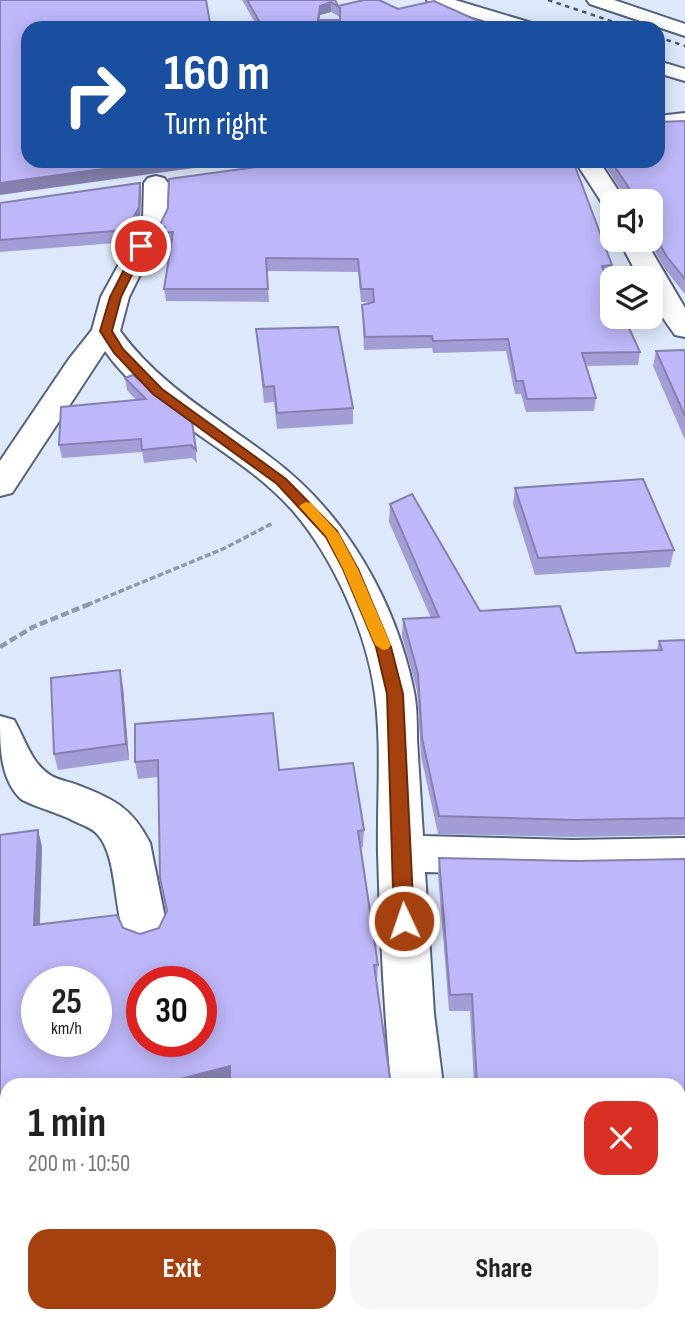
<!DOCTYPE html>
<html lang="en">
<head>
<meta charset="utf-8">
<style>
	:root { --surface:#fff; --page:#f6f6f6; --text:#222; --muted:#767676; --accent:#a5410e }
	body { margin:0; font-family:"Sofia Sans Condensed",sans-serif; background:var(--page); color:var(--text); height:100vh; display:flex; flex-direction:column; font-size:26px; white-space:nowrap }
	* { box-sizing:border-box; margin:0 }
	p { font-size:23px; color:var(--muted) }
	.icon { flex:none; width:38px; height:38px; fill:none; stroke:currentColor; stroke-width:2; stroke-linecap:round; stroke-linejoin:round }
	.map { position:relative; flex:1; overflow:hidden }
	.side { position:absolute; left:0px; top:1078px; width:686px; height:245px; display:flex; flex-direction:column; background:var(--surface); border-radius:21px 21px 0 0; box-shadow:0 4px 18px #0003 }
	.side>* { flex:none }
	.hud { position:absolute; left:21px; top:21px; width:644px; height:147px; border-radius:21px; box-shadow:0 4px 18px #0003; background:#1a4fa0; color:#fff; overflow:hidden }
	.controls { position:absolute; left:600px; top:189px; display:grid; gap:14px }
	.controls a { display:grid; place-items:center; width:63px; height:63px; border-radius:14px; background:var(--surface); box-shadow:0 4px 18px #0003; font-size:35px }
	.speed { position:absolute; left:21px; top:966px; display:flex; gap:14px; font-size:35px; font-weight:700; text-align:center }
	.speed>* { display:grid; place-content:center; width:91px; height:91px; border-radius:50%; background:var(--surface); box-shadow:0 4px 18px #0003; line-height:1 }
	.speed small { font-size:18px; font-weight:400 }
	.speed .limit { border:10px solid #d22; background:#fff; color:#111 }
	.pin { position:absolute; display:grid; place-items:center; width:60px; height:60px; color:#fff; margin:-30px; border:4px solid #fff; border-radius:50%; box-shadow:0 2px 7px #0007 }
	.me { position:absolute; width:77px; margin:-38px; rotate:357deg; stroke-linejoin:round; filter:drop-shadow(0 0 5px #0008) }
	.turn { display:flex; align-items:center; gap:24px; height:147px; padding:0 28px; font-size:32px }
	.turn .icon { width:91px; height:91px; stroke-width:2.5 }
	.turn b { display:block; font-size:49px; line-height:60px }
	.round { display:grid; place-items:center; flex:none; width:74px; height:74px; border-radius:21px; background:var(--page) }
	.head { display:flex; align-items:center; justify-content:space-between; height:119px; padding:0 28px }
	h1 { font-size:42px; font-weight:700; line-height:52px }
	.primary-button { display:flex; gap:14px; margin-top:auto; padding:14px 28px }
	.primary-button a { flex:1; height:80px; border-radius:21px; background:var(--accent); color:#fff; font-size:28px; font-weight:700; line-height:80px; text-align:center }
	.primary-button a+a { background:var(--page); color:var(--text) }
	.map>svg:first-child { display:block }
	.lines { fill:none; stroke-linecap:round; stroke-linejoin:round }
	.minor-casing { stroke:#53637c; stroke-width:4 }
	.path-far1 { stroke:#8f99a8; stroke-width:3.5; stroke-dasharray:6 2.5; stroke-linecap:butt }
	.path { stroke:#8f99a8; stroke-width:4.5; stroke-dasharray:8 3.5; stroke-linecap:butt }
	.minor { fill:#fff; fill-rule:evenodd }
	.rail { stroke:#4e5663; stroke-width:2.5; stroke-dasharray:4.5 4.5; stroke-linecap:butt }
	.wall { fill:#a39dd6; fill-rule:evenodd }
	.shaded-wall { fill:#8580ae }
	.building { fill:#beb7f9; stroke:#8580ae; stroke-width:2; fill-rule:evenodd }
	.route { fill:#a5410e; stroke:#6b2a09; stroke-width:2 }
	.slow { fill:#f59e0b }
</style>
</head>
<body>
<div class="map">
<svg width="685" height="1323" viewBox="0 0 685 1323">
	<rect width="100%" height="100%" fill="#dde8fa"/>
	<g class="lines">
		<g class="minor-casing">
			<g id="minor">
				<path d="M427,0H455L535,24L537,28H508L430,4Z"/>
				<path d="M587,0H614L685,24V36L590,4Z"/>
				<path d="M658,61L685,69V81L658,73Z"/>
				<path d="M685,113V127L658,130V116Z"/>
				<path d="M575,161H599L625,201H612V208L604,206Z"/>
				<path d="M156,176L164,178L168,183L167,220L129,297L120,331C160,386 217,417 270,457C345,512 396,601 414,692C417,708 417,725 417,740C419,772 421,804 423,836L572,840L685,838V874L572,876L425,872L434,1014L443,1085H391C384,1008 380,929 378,853C377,801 382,746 375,694C367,633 334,559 294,512C239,449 154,420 105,351L12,493L0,496V461L69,359L92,330L101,297L143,220L144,183L148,178Z"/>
				<path d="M619,240H645L685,308V337L675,335C661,315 651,303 651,278H639Z"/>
				<path d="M0,716L14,720C25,739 31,763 50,775C57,780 67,781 75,784C113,799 131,806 150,843L167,928L161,942L144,948L127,942C113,912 118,857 98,835C92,827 79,824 70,819C58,813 30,805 21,799C0,779 0,747 0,716Z"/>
				<path d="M278,1316H351L348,1323H276Z"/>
				<rect x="397" y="1316" width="58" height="7"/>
			</g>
		</g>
		<path class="path-far1" d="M87,605L225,548L273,523"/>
		<path class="path" d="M0,647L33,627L92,603"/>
		<use href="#minor" class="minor"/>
		<g class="rail">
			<path d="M548,0L632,28"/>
			<path d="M658,37L685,46"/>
		</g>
	</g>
	<g class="wall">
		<path d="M242,0H335L338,6L398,9L494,28H258ZM331,12L340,17V20H320V15Z"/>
		<path d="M685,121V293H684L665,269L648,240H651V201H615L616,192H622L602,161H658Z"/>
		<path d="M450,161H573L612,265L610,277L607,278L640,352L638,365L586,366L596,398L594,411L526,412L521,394H515L506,351L433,353L432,348L364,350L362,305L373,303L361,302L358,272L267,271L269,302L166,301L164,289L171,244L166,245L165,239H160L159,227L386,165L451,164Z"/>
		<path d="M140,183L141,195L140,219L128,242L0,252V203Z"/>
		<path d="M256,329L353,408V424L277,429L274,402L264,403Z"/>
		<path d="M685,350V440L653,366L656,351Z"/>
		<path d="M125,378L192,421L197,463L192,458L144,463L142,452L62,458L59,445L136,400L127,390Z"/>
		<path d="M515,488L674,550L670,567L535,575L513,504Z"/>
		<path d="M390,504L480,611L576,653L657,650L659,641L685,640V835L572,837L438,834L421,756L417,691L402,636L403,619L431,618L389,522Z"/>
		<path d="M123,687L129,760L58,770L54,754Z"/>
		<path d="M135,724L279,770L364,830L363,847L360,848L378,965L377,981H376L391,1085H231L230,1083L7,1085V1197H0V835L38,830L42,847L40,925L123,928L140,934L159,928L166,912L160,878L158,777L138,779L135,762Z"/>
		<path d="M439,858L576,861L685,859V1272L679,1273V1085H474L470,1011H449L438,875Z"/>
		<path d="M488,1316H612L614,1323H489Z"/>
	</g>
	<g class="shaded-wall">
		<path d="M331,2V12L320,15L318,28V20L320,6Z"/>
		<path d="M162,161H244L0,195V183Z"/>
		<path d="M140,183L141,195L140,219L128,242L127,230Z"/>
		<path d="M120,670L123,687L129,760L126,744Z"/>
		<path d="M38,830L42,847L39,942L34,925Z"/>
		<path d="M230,1066V1083L221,1085H157Z"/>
	</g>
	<g class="building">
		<path d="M0,0H206L211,28H28V161H162L0,183Z"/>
		<path d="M247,0H335L338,6L364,0H379L398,9L434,1L494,28H263ZM331,2L340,8V20H318L320,6Z"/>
		<path d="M685,121V279L667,257L651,229V201H623L616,192H627L629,188L611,161H658V122Z"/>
		<path d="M299,161H382L386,165L455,164L454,161H573L612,265L602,266L612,290V317H624L640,352L582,353L596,398L527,399L523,381H516L508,339L433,341L432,336L365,337L362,305L374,302L373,289H361L358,259L266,258L268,289H164L173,232L164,233L165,227H159L168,208L169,179Z"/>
		<path d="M140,183L139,207L127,230L0,240V203Z"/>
		<path d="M338,327L353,408L277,413L274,386L264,387L256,329Z"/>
		<path d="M685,350V416L656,351Z"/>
		<path d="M133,375L192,421L196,450L191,445L142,450L141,439L59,445L61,407L146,399L125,378Z"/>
		<path d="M643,479L674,550L538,558L515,488Z"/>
		<path d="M412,494L480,611L560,606L576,653L662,650L659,641L685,640V818L575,820L439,816L422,738L418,674L403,619L439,617L390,504Z"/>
		<path d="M120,670L126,744L54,754L51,678Z"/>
		<path d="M273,713L279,770L353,763L364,830L358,831L378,965H374L391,1085H248V1080H230V1066L157,1085H7V1182H0V835L38,830L34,925L117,915L123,928L140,934L159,928L167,911L160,878L158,760L135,762V724ZM37,982H96V1041H37ZM142,982H201V1041H142Z"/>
		<path d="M439,858L576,861L685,859V1258L679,1259V1085H477L472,994L450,995Z"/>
		<path d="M493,1316H612L614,1323H494Z"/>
	</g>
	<path class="route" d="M137,244L146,246L121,297L112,331L123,349L162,389L286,479L337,531L358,569L391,647L403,694L414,921L411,927L404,929L397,927L394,921L387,694L376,647L343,569L326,537L277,484L153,394L114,353L100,331L110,297Z"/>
	<path class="slow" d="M306,502L311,503L339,534L358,569L391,645L388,649L383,650L375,645L343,569L326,536L299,506Z"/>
</svg>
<div class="controls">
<a><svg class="icon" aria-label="sound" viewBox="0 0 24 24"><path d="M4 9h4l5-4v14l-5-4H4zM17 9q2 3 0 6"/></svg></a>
<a><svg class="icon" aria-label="layers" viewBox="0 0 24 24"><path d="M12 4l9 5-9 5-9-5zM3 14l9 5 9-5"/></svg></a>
</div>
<div class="speed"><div>25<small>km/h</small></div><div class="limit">30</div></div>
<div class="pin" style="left:141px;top:246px;background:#d93025"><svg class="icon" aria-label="arrive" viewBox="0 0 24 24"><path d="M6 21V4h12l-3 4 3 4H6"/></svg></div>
<svg class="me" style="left:404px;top:921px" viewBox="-20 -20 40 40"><circle r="17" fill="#a5410e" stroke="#fff" stroke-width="3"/><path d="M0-11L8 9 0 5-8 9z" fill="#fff"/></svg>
<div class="hud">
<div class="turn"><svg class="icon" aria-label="right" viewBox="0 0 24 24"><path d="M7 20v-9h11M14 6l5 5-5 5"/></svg><div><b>160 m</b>Turn right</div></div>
</div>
<section class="side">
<div class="head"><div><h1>1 min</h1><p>200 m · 10:50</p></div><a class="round" style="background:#d93025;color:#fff"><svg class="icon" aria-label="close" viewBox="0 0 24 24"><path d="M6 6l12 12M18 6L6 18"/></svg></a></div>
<div class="primary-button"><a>Exit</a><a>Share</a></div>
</section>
</div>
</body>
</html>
